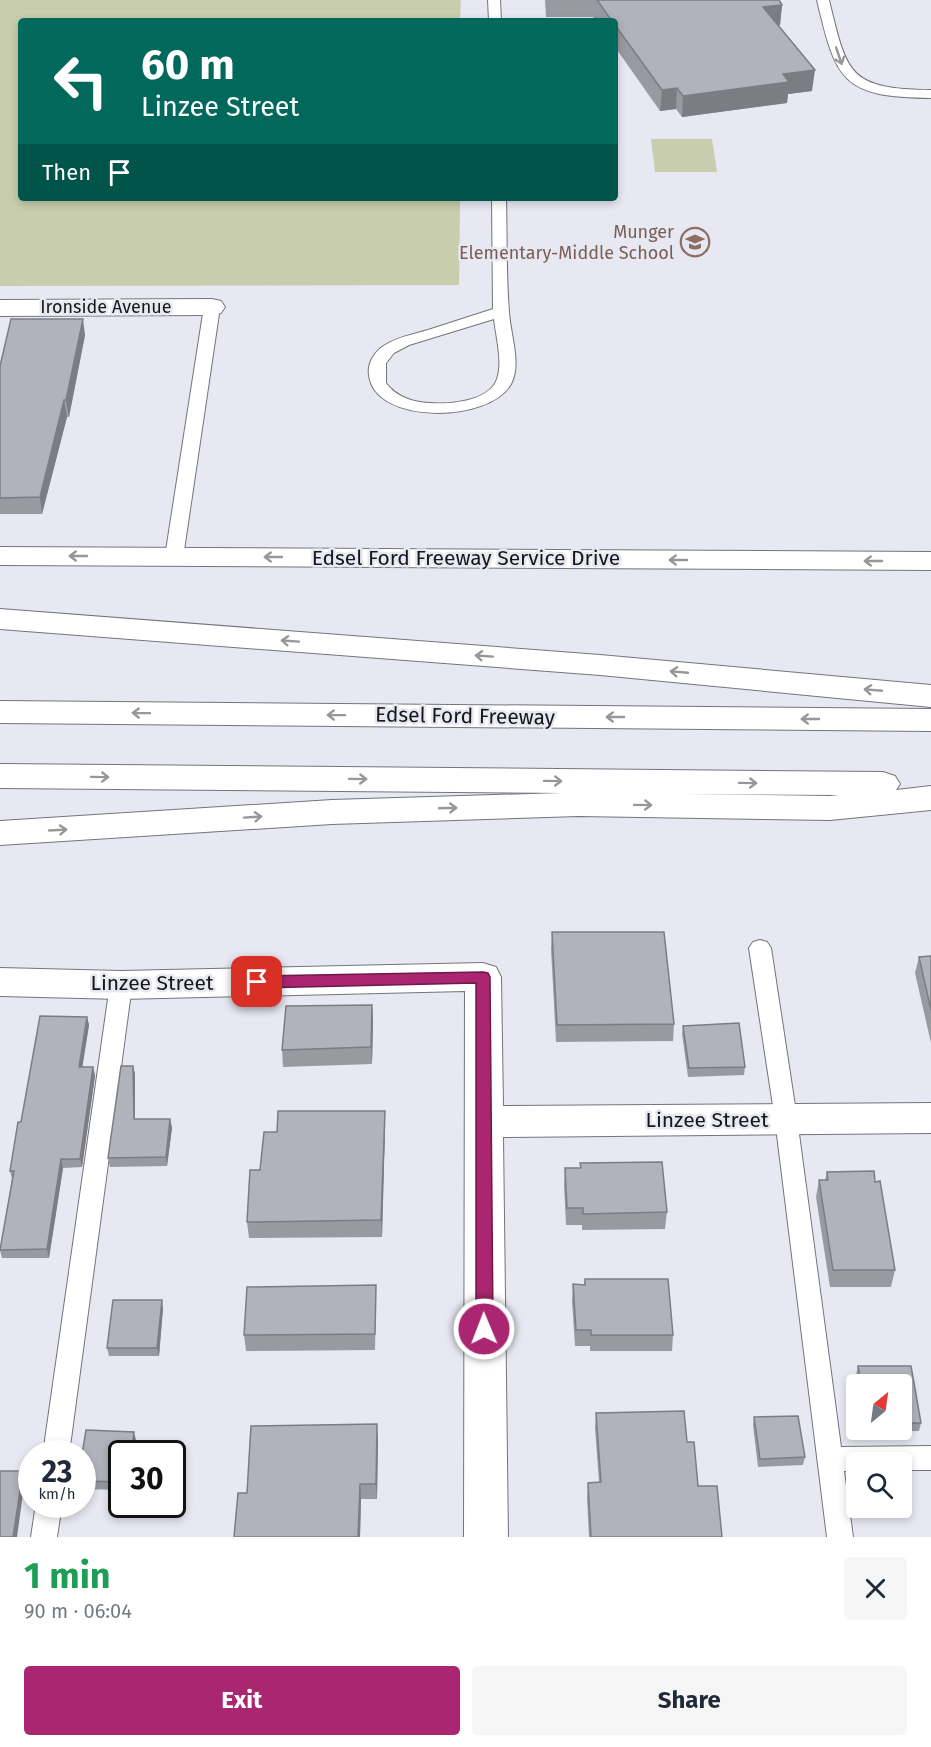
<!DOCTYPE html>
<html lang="en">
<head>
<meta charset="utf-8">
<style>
	:root { --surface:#fff; --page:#f6f6f7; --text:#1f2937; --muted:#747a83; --accent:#aa2670 }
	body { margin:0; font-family:"Fira Sans",sans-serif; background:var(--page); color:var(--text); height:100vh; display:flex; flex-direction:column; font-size:22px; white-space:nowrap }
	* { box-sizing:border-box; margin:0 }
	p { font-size:20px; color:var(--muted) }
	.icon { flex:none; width:33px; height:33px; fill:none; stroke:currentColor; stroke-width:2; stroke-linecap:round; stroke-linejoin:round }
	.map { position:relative; height:1537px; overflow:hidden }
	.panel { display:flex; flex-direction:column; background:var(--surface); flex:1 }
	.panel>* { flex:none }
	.hud { position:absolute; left:18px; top:18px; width:600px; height:183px; border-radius:6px; box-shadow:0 3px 9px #0003; background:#00695c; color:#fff; overflow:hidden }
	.needle { width:39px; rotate:29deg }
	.tools { position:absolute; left:846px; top:1374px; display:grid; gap:12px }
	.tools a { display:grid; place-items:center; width:66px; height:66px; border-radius:6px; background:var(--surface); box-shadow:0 3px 9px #0003; font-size:30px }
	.speed { position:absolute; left:18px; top:1440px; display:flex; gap:12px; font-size:30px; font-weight:700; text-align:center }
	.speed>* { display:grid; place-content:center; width:78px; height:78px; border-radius:50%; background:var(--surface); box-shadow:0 3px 9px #0003; line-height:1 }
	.speed small { font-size:15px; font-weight:400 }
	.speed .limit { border:3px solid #111; border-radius:9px; background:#fff; color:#111 }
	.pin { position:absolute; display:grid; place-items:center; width:51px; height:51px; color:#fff; margin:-26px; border-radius:12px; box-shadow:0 3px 9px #0006 }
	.me { position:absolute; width:66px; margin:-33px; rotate:359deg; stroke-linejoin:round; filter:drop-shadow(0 0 4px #0008) }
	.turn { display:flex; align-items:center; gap:21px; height:126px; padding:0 24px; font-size:27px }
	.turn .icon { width:78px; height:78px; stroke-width:2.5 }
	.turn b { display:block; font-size:42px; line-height:51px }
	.then { display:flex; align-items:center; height:57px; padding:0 24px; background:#0003; gap:12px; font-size:22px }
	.round { display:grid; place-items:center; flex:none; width:63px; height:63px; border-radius:6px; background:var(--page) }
	.summary { display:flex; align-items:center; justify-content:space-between; height:102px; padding:0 24px }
	h1 { font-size:36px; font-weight:700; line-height:45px; color:#1e9e55 }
	.cta { display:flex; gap:12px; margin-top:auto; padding:12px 24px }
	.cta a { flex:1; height:69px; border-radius:6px; background:var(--accent); color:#fff; font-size:24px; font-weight:700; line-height:69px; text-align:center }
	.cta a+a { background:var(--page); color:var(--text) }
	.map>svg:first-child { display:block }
	.green { fill:#c8cdae }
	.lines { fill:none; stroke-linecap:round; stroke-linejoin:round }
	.service-casing { stroke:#73757d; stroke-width:2 }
	.minor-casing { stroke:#73757d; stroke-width:2 }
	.motorway-casing { stroke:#73757d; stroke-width:2 }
	.service { fill:#fff; fill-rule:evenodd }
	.minor { fill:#fff; fill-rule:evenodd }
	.motorway { fill:#fff; fill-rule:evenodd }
	.wall { fill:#989aa2 }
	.shaded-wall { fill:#7c7d84 }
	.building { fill:#b1b3bc; stroke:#7c7d84; stroke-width:1.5 }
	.oneway { stroke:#969798 }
	.route { fill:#aa2670; stroke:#6e1949; stroke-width:1.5 }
	.labels { text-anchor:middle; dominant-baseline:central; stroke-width:5; stroke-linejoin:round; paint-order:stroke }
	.far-education-label { font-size:18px; fill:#785e54; stroke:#e7e8f2; text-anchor:end }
	.far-street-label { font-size:18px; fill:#16171a; stroke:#e7e8f2 }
	.street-label { font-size:21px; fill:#16171a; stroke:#e7e8f2 }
</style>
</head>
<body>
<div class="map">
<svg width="931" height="1537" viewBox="0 0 931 1537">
	<rect width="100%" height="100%" fill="#e7e8f2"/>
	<g class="green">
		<path d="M0,0H461L460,21H21V198H460L459,285L0,286Z"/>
		<path d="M651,139H712L717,172H655Z"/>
	</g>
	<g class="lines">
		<g class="service-casing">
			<g id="service">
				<path d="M488,0H500L501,21H489Z"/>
				<path d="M817,0H829C847,74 848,89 931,90V98C842,97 836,81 817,0Z"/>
				<path d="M492,198H506C507,236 506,274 509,312C510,333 522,364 511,384C490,423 374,425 369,375C367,363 375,351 385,345C398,337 414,334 428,330C450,323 471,316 493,309ZM494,319C496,337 503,362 497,379C488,406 429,407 408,399C398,395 392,391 386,383V363L394,353L409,345Z"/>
				<path d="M212,302L220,307L183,557L180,561H168L165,557L204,307Z"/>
				<path d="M760,940L767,942L771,948L797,1119L841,1447L931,1446V1470H902V1462H856V1471H844L853,1537H827L775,1119L749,948L753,942Z"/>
				<path d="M121,977L129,979L132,985L69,1454H43L110,985L113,979Z"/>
				<path d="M36,1504H62L57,1537H31Z"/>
			</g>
		</g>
		<g class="minor-casing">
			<g id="minor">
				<path d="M212,299L221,301L225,307L221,313L212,315L0,316V300Z"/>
				<path d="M0,547L931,552V570L0,565Z"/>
				<path d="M483,963L496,967L501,977L503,1106L931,1103V1133L503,1137L508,1537H464L465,991L121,999L0,996V968L121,971Z"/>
			</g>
		</g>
		<g class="motorway-casing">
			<g id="motorway">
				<path d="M0,609L600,655L931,685V707L600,675L0,629Z"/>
				<path d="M0,701L931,709V731L0,723Z"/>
				<path d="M0,764L883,772L895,776L900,784L896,790L931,786V810L830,820L578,816L332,824L0,845V821L332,800L562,793L0,788ZM681,794L839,795L830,796Z"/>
			</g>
		</g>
		<use href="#service" class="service"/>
		<use href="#minor" class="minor"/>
		<use href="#motorway" class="motorway"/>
	</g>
	<g class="wall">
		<path d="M545,0H779L782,5L780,25L778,26L812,91L788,94L787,103L682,117L676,109L660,111L615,47V21H596L593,17H546Z"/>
		<path d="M85,335L69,417H67L42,514H0V366Z"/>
		<path d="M552,932L674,1024L673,1041L556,1042L551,949Z"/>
		<path d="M931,956V1043L915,973L919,957Z"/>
		<path d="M372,1005L373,1021L372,1064L283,1067L282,1050Z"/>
		<path d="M87,1017L89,1025L82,1067H93L95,1076L82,1167L63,1168L49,1258H2L0,1250L12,1179L10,1171Z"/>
		<path d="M683,1026L745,1067L744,1075L688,1077L682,1034Z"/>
		<path d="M133,1066L135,1074V1119H170L172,1128L167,1166L110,1167L108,1158Z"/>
		<path d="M385,1111V1128L382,1237L249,1238L247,1222L260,1170L277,1132Z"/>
		<path d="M580,1163L667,1212L665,1229L582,1230V1225H566L564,1185L565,1168H580Z"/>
		<path d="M827,1172L875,1182L895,1270L891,1287H830L816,1197L819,1180H825Z"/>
		<path d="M585,1279L673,1335L672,1351H590V1346H575L572,1301L573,1284L584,1285Z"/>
		<path d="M376,1285V1301L375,1350L246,1351L244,1335Z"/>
		<path d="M163,1308L159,1356H109L107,1348Z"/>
		<path d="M858,1366H911L921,1423L919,1431L864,1432V1430H902V1384H858L856,1375Z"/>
		<path d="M596,1413L687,1442L698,1486L722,1537H589L587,1498L588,1483L599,1482L595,1428Z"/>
		<path d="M754,1417L805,1457L803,1465L758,1467L753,1425Z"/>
		<path d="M136,1440L122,1454V1490L82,1489V1454Z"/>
		<path d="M378,1440L377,1499H361L360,1537H234L247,1493Z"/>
	</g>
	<g class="shaded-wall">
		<path d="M782,5L780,25L761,28L763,7Z"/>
		<path d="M815,70L812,91L788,94L787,103L682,117L683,96L783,74Z"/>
		<path d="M677,88L676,109L660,111L662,90Z"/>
		<path d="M83,319L85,335L69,417L66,400Z"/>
		<path d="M64,400L67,417L42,514L40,497Z"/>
		<path d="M372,1005L373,1021L372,1064L371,1047Z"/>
		<path d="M87,1017L89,1025L81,1076L79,1067Z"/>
		<path d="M133,1066L135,1074V1128L134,1119Z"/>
		<path d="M93,1067L95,1076L82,1167L80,1159Z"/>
		<path d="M385,1111V1128L382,1237L381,1220Z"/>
		<path d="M170,1119L172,1128L167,1166L166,1157Z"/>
		<path d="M61,1159L63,1168L49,1258L47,1249Z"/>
		<path d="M162,1300L163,1308L159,1356L157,1348Z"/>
		<path d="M377,1424L378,1440L377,1499L376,1484Z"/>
		<path d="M134,1432L136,1440L134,1454H131Z"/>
		<path d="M23,1471L25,1479L17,1537H13Z"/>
		<path d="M360,1484L361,1499L360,1537H358Z"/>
	</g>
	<g class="building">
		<path d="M597,0H779L782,5L763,7L815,70L783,74L789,82L683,96L677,88L662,90L615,25V21H612Z"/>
		<path d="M11,319H83L66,400H64L40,497L0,498V366Z"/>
		<path d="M552,932H664L674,1024L557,1025Z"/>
		<path d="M931,956V1010L919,957Z"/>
		<path d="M372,1005L371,1047L282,1050L286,1006Z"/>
		<path d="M40,1016L87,1017L79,1067H93L80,1159H61L47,1249L0,1250L14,1171H10L18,1122H21Z"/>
		<path d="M739,1023L745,1067L689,1068L683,1026Z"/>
		<path d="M121,1066H133L134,1119H170L166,1157L108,1158Z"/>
		<path d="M278,1111H385L381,1220L247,1222L250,1170H260L264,1132H277Z"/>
		<path d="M662,1162L667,1212L583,1214V1208H567L565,1168H581L580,1163Z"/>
		<path d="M874,1171L875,1182L880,1181L895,1270H833L819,1180H828L827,1172Z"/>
		<path d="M585,1279H668L673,1335H591V1330H576L573,1284L585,1285Z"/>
		<path d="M376,1285L375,1334L244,1335L247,1287Z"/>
		<path d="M113,1300H162L157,1348H107Z"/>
		<path d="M858,1366H911L921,1423H902V1384H861Z"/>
		<path d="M684,1411L687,1442H694L698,1486H717L722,1537H591L588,1483L601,1482L596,1413Z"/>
		<path d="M798,1416L805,1457L760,1459L754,1417Z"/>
		<path d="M377,1424L376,1484H360L358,1537H234L238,1493H247L251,1426Z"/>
		<path d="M86,1430L134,1432L131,1454H122V1482L82,1481V1454Z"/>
		<path d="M0,1471H23L13,1537H0Z"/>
	</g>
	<defs><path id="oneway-shaft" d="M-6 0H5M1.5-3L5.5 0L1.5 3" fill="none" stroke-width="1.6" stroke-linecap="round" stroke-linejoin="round" transform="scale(1.5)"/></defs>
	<g class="oneway">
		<use href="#oneway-shaft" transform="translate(839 56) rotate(71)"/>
		<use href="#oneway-shaft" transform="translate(78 556) rotate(-180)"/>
		<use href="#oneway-shaft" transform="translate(273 557) rotate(-180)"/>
		<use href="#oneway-shaft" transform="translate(678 560) rotate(-180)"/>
		<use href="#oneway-shaft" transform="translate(873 561) rotate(-180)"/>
		<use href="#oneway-shaft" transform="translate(290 641) rotate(-176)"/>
		<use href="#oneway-shaft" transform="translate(484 656) rotate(-176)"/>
		<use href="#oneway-shaft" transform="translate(679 672) rotate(-175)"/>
		<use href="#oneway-shaft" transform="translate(873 690) rotate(-175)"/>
		<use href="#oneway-shaft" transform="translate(141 713) rotate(-179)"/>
		<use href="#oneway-shaft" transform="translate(336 715) rotate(-179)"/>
		<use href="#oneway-shaft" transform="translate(615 717) rotate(-180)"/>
		<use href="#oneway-shaft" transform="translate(810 719) rotate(-180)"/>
		<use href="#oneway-shaft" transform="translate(100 777) rotate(1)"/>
		<use href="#oneway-shaft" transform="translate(358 779) rotate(1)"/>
		<use href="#oneway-shaft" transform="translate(553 781) rotate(1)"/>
		<use href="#oneway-shaft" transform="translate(748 783) rotate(1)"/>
		<use href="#oneway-shaft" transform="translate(643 805) rotate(1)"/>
		<use href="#oneway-shaft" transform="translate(448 808) rotate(-2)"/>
		<use href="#oneway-shaft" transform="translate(253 817) rotate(-4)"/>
		<use href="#oneway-shaft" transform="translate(58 830) rotate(-3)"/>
	</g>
	<path class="route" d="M483,972L488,973L490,977L493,1329L490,1335L484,1337L478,1335L476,1329V983L257,988L251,986L249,982L251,978L257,976Z"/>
	<defs>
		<g id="school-ring" transform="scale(1.5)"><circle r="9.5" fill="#e7e8f2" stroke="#8d6e63" stroke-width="1.5"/><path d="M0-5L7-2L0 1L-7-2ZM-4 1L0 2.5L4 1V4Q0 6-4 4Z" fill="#8d6e63"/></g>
	</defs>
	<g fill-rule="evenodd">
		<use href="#school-ring" x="695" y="242"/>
	</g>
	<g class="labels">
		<g class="far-education-label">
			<text x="674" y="232">Munger<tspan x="674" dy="21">Elementary-Middle School</tspan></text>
		</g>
		<g class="far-street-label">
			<text x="106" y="307">Ironside Avenue</text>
		</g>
		<g class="street-label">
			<text x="466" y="558">Edsel Ford Freeway Service Drive</text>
			<text transform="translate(465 716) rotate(1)">Edsel Ford Freeway</text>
			<text x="152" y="983">Linzee Street</text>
			<text x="707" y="1120">Linzee Street</text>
		</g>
	</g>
</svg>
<div class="tools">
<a><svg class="needle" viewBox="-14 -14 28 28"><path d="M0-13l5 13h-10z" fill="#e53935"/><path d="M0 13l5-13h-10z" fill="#747a83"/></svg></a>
<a><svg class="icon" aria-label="search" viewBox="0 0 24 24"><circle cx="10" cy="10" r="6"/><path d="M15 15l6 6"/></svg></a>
</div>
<div class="speed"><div>23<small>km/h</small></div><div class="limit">30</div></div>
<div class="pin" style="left:257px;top:982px;background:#d93025"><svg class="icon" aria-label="arrive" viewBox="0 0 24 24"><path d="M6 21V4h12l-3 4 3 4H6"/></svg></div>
<svg class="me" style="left:484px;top:1329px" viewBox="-20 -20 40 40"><circle r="17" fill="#aa2670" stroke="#fff" stroke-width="3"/><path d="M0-11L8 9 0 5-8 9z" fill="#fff"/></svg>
<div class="hud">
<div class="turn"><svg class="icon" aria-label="left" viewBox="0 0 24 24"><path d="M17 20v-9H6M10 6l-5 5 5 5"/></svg><div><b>60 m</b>Linzee Street</div></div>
<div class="then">Then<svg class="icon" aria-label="arrive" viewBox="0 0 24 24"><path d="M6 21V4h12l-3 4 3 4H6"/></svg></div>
</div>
</div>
<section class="panel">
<div class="summary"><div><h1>1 min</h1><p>90 m · 06:04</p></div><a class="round"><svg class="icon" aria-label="close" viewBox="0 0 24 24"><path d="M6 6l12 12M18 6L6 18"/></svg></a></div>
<div class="cta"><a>Exit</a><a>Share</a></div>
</section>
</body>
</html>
